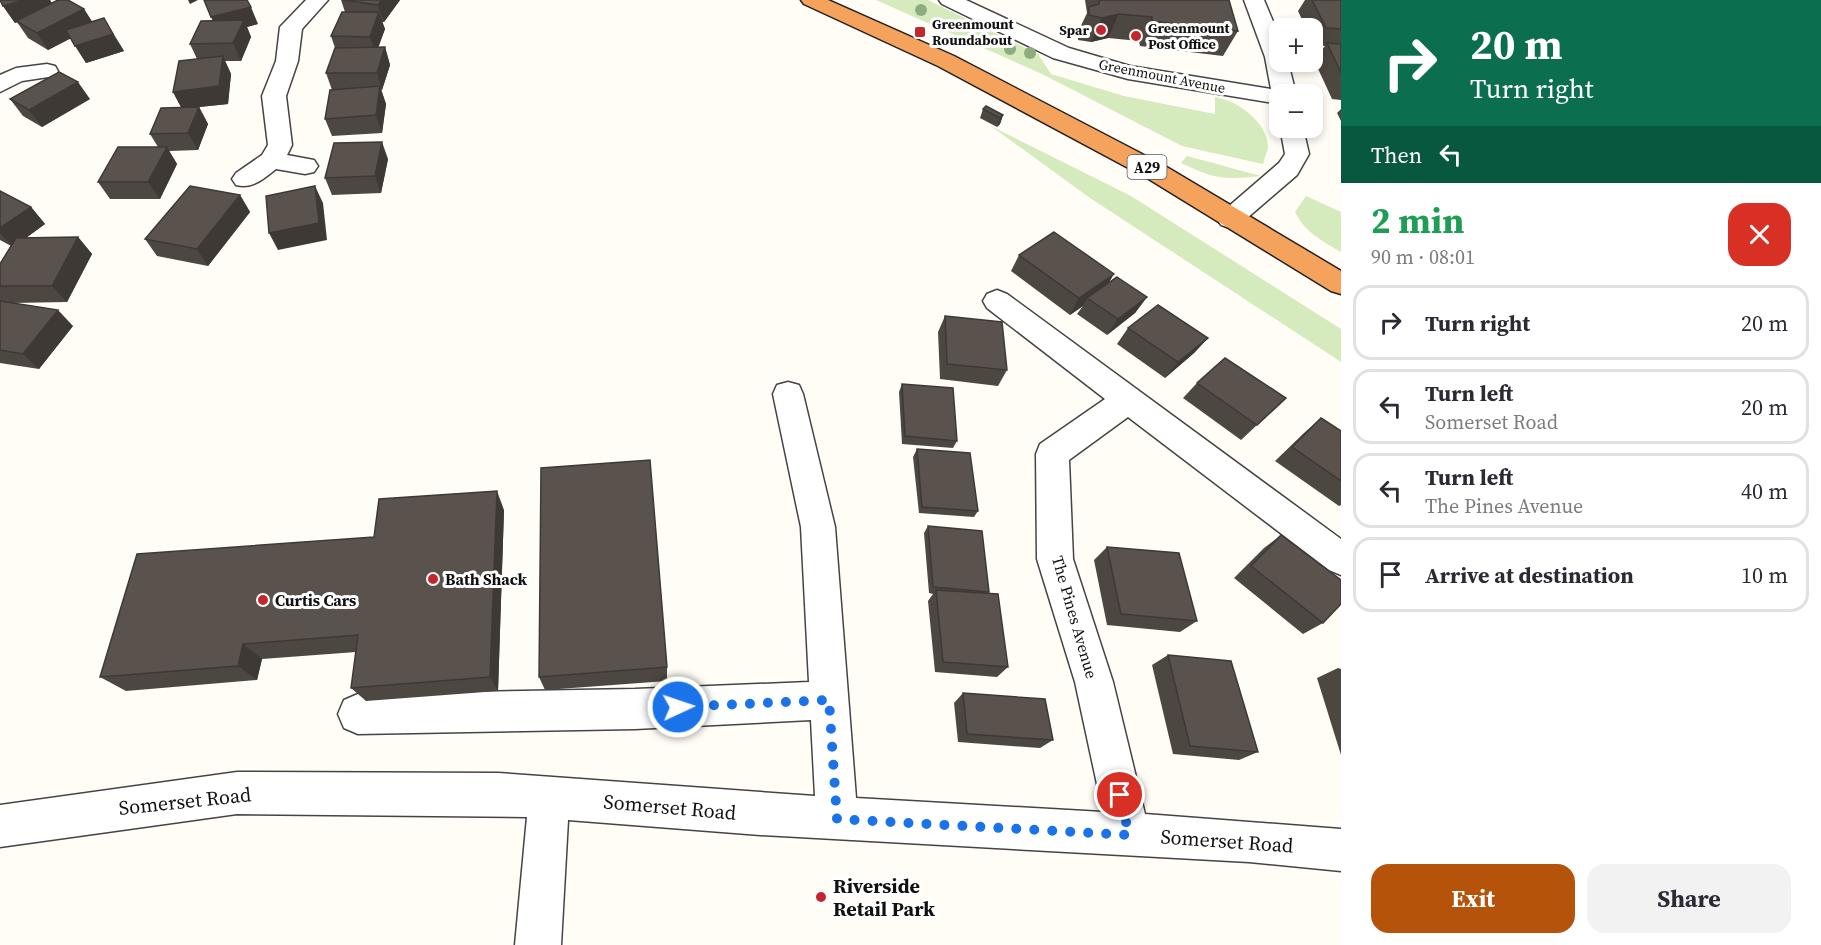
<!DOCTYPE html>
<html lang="en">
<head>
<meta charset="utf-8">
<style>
	:root { --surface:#fff; --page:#f2f2f3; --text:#2b2b33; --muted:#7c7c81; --line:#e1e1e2; --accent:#b45309 }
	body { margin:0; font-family:"Source Serif 4",serif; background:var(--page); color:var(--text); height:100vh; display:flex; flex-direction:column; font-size:22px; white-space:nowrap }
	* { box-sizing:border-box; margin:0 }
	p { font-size:20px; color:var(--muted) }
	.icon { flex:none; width:33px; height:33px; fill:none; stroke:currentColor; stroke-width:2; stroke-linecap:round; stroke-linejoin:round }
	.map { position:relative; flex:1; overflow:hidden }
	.sheet { display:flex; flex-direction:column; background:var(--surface); width:480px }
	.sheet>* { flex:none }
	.guide { background:#0b6e4f; color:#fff; overflow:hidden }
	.controls { position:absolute; left:1269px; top:18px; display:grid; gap:12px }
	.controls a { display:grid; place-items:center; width:54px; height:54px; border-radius:12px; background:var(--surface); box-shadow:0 3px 9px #0003; font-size:30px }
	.pin { position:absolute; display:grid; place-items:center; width:51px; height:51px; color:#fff; margin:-26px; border:3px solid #fff; border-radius:50%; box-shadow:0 2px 6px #0007 }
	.me { position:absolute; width:66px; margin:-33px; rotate:87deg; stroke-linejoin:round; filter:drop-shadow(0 0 4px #0008) }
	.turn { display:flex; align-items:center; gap:21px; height:126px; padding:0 30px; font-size:27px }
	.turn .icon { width:78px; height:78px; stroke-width:2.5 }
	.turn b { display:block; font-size:42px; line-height:51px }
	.then { display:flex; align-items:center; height:57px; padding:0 30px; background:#0003; gap:12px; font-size:22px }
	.round { display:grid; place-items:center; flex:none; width:63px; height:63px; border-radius:18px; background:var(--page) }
	.headline { display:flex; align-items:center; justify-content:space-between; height:102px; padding:0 30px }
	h1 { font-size:36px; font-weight:700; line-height:45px; color:#1e9e55 }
	.cta { display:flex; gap:12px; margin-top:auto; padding:12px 30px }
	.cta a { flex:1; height:69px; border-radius:18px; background:var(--accent); color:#fff; font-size:24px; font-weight:700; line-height:69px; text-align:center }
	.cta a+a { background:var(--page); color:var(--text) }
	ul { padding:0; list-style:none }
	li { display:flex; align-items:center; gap:18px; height:75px; margin:0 12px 9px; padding:0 18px; border:3px solid var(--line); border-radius:18px }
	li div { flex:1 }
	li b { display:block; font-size:22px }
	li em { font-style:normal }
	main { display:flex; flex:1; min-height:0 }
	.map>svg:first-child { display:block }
	.green { fill:#d5ebbd }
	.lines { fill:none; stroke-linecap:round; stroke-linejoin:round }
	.minor-casing { stroke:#444; stroke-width:3 }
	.highway-casing { stroke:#222; stroke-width:3 }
	.minor { fill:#fff; fill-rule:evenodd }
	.highway { fill:#f5a25d; fill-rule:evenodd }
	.tree { fill:#8dad7f }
	.wall { fill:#4d4742 }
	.shaded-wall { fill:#3f3936 }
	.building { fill:#5a524d; stroke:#3f3936; stroke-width:1.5 }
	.route { stroke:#1a73e8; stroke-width:10; stroke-dasharray:0 18 }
	.poi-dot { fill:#c4262e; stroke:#fff; stroke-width:2 }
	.labels { text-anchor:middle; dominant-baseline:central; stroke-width:6; stroke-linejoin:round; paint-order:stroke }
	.far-poi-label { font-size:14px; font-weight:bold; fill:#111; stroke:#fff; text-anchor:start }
	.far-street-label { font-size:14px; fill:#111; stroke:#fff }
	.shield { fill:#fff; stroke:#585858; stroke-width:1.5 }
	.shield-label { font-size:15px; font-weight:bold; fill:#111 }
	.poi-label { font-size:16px; font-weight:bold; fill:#111; stroke:#fff; text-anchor:start }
	.street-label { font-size:16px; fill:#111; stroke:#fff }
	.near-street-label { font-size:20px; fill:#111; stroke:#fff }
	.near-poi-label { font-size:20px; font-weight:bold; fill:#111; stroke:#fff; text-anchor:start }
</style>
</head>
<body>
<main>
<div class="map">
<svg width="1341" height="945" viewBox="0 0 1341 945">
	<rect width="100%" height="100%" fill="#fffdf5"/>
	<g class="green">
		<path d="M876,0H928L1038,54L1051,74L1124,96L1215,114V97C1238,101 1266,121 1268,146C1268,151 1264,159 1263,164L1182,146L1042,74Z"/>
		<path d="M991,126L1131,196L1341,329V362L1090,198Z"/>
		<path d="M1187,156L1261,176C1223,180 1215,179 1181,163Z"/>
		<path d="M1306,196L1341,212V252C1322,241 1305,232 1295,212Z"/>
	</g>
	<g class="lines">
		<g class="minor-casing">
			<g id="minor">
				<path d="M306,0H328L302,29L298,61L286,96L292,145L287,155L314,160L318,166L314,172L305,174L276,169C263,179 253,189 236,185L232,179L236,173L262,155L268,145L262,96L276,61L280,27Z"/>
				<path d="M939,0H966L1069,48L1130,66L1271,89L1265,57L1244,0H1264L1280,38V62H1288L1296,94H1280V104L1128,79L1053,58L942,4Z"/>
				<path d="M47,64L55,66L58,71L55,76L22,81L0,92V75L16,68Z"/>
				<path d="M1280,127L1303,128L1309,154L1297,175L1239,225L1230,228L1221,225L1217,219L1221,213L1279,163L1285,154Z"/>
				<path d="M997,290L1007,294L1341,539V575L1329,570L1128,417L1069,460L1073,559L1113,682L1145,814L1341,829V871L1249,862L760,835L568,820L561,945H515L527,817L237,814L0,847V805L237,772L498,773L815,796L811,720L635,729L358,734L344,728L338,714L344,700L358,694L635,689L809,682L801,527L773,394L777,385L788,382L799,385L803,394L835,527L856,798L1103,812L1075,682L1037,559L1036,454L1040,444L1105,399L987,308L983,301L987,294Z"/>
			</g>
		</g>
		<g class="highway-casing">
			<path id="highway" d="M801,0H828L954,56L1165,166L1341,271V294L1331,291L1147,178L938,66L804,4Z"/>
		</g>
		<use href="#minor" class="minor"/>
		<use href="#highway" class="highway"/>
	</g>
	<g class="tree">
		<circle cx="921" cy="10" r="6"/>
		<circle cx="1010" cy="49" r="6"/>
		<circle cx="1030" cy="53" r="6"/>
	</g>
	<g class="wall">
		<path d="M0,0H50L52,3L84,9L92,22L104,18L124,51L86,63L71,38L48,50L28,38L17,22L15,23L3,6Z"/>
		<path d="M341,0H400L384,22H382L385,29L378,47H385L390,65L382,90H381L386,104L382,133L332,136L325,119L332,90L326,73L335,48L331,36L345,12Z"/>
		<path d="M1085,0H1229L1238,31L1223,56L1140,46L1139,41L1108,38L1091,42L1078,40V32L1087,13Z"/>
		<path d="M1305,0H1341V100L1332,99L1314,60L1325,46L1314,45L1312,42V28H1306L1298,11Z"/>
		<path d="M213,20L258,24L247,27L251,37L241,61H225L231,74L228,104L199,107L208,124L198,150L169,151L177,164L160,199H110L98,182L158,147L150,134L181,107L173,92L197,59L190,44Z"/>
		<path d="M10,99H90L42,127L23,116Z"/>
		<path d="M983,109L1003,115L1000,124L997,127L980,118Z"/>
		<path d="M1341,109V121L1337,113Z"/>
		<path d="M388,159L381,193L332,195L325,178Z"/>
		<path d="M0,191L31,207L45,224L26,238L78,237L92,254L67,302L12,303L73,326L39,369L0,363V264L11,246L0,240Z"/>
		<path d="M240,195L250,212L208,266L157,256L145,239Z"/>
		<path d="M1019,255L1110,282L1147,297L1135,313L1107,335L1077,314L1083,306L1070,315L1011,271Z"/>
		<path d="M945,316L1007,370L998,386L940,379L938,332Z"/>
		<path d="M1128,328L1208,338L1194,353L1165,378L1117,344Z"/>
		<path d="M1197,383L1286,398L1241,440L1183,398Z"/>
		<path d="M902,384L957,441L953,448L902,444L899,392Z"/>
		<path d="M1321,418L1341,431V505L1339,506L1275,461L1304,433Z"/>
		<path d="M917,449L978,511L974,517L919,513L913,457Z"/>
		<path d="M504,510L498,691L366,701L351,688L356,652L262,659L257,680L126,691L100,677L374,537Z"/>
		<path d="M928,526L989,592L988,593L1008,667L997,677L935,672L928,601L933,594L929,593L924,533Z"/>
		<path d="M1281,535L1323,623L1303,634L1234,578L1264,548Z"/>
		<path d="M1107,547L1197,621L1180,632L1107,625L1094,560Z"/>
		<path d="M1168,655L1258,752L1239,760L1173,754L1152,665Z"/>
		<path d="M667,667V681L545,690L539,677Z"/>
		<path d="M1338,668L1341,669V755L1317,678Z"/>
		<path d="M963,693L1053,740L1040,748L958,742L954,703Z"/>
	</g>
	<g class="shaded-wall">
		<path d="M24,0H50L55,12L16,21L17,22L15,23L3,6Z"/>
		<path d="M188,0H198L190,4Z"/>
		<path d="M382,0H400L384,22L378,5Z"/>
		<path d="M251,7L258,24L247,27L251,37L241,61L233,43L219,34L211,17Z"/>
		<path d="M84,9L95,26L48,50L37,33Z"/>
		<path d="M379,12L385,29L376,54L370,37Z"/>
		<path d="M1119,14L1108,38L1091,42L1102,18Z"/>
		<path d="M113,34L124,51L86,63L75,46Z"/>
		<path d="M385,47L390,65L382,90L377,73Z"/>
		<path d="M223,56L231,74L228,104L199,107L208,124L198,150L188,133L182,109L173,92Z"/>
		<path d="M78,82L90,99L42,127L29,110Z"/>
		<path d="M380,86L386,104L382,133L376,115Z"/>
		<path d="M1003,115L1000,124L997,127L1000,118Z"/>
		<path d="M382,142L388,159L381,193L375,176Z"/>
		<path d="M167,147L177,164L160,199L148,182Z"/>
		<path d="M315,186L323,203L327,240L278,250L269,233Z"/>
		<path d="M240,195L250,212L208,266L197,249Z"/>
		<path d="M31,207L45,224L13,247L0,233V228Z"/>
		<path d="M78,237L92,254L67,302L52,286Z"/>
		<path d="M1114,274L1104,291L1087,298L1083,306L1070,315L1079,298Z"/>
		<path d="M1147,297L1135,313L1107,335L1118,319Z"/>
		<path d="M58,310L73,326L39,369L23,354Z"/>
		<path d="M1208,338L1194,353L1165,378L1178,362Z"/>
		<path d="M497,491L504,510L498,691L490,677Z"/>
		<path d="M243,644L262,659L257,680L238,666Z"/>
	</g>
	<g class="building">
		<path d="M0,0H24L3,6Z"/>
		<path d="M58,0H68L84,9L37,33L16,21Z"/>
		<path d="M204,0H247L251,7L211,17Z"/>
		<path d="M343,0H382L378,5Z"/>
		<path d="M1099,0H1229L1238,31L1152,21V17L1119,14L1102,18L1089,15V7L1099,4Z"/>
		<path d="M1312,0H1341V29L1326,28Z"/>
		<path d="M342,12H379L370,37L331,36Z"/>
		<path d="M104,18L113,34L75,46L66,30Z"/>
		<path d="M244,20L233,43L190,44L201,21Z"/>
		<path d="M1327,43L1341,44V73Z"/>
		<path d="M385,47L377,73H326L335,48Z"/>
		<path d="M223,56L219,86L173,92L179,61Z"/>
		<path d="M59,72L78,82L29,110L10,99Z"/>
		<path d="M380,86L376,115L325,119L330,90Z"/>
		<path d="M986,106L1003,115L1000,118L983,109Z"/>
		<path d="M199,107L188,133L150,134L161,108Z"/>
		<path d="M382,142L375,176L325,178L334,143Z"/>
		<path d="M118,147H167L148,182H98Z"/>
		<path d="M190,186L240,195L197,249L145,239Z"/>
		<path d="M315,186L319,223L269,233L266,196Z"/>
		<path d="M0,191L31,207L0,228Z"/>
		<path d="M1054,232L1114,274L1079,298L1019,255Z"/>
		<path d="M78,237L52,286H0V264L16,238Z"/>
		<path d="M1117,277L1147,297L1118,319L1087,298Z"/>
		<path d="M0,301L58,310L23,354L0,350Z"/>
		<path d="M1158,305L1208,338L1178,362L1128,328Z"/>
		<path d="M945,316L1002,322L1007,370L947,364Z"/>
		<path d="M1225,358L1286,398L1257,425L1197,383Z"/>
		<path d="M902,384L953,388L957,441L905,436Z"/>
		<path d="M1321,418L1341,431V481L1292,447Z"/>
		<path d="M917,449L970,453L978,511L922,507Z"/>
		<path d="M650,460L667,667L539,677L541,468Z"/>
		<path d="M497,491L490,677L351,688L358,635L243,644L238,666L100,677L137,554L374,537L379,499Z"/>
		<path d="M928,526L982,531L989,592L933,587Z"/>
		<path d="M1281,535L1341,580V604L1323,623L1251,566Z"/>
		<path d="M1107,547L1179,553L1197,621L1121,614Z"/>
		<path d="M936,590L998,594L1008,667L943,662Z"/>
		<path d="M1168,655L1231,661L1258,752L1190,746Z"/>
		<path d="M963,693L1045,699L1053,740L967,734Z"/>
	</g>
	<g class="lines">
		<path class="route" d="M678,707L829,700L837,819L1129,835L1120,795"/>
	</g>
	<g class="poi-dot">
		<circle cx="1101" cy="30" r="6"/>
		<rect x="914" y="26" width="12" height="12" rx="3"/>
		<circle cx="1136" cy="36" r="6"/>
		<circle cx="433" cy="579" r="6"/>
		<circle cx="263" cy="600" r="6"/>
		<circle cx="821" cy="897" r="6"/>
	</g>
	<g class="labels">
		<g class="far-poi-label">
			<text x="932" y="24">Greenmount<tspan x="932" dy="16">Roundabout</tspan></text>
			<text x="1148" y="28">Greenmount<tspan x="1148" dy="16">Post Office</tspan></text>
			<text x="1089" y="30" text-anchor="end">Spar</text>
		</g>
		<g class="far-street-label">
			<text transform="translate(1162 76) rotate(11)">Greenmount Avenue</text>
		</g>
		<rect class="shield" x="1127.5" y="155" width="39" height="24" rx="4.5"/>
		<g class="shield-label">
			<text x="1147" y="167">A29</text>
		</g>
		<g class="poi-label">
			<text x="445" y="579">Bath Shack</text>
			<text x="275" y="600">Curtis Cars</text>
		</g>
		<g class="street-label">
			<text transform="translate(1075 617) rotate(74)">The Pines Avenue</text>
		</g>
		<g class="near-street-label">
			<text transform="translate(185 801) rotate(-6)">Somerset Road</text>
			<text transform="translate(670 807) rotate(5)">Somerset Road</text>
			<text transform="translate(1227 841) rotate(4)">Somerset Road</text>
		</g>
		<g class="near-poi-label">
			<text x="833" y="886">Riverside<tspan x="833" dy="23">Retail Park</tspan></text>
		</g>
	</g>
</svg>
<div class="controls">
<a>+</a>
<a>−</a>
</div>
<div class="pin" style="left:1120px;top:795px;background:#d93025"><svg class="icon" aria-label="arrive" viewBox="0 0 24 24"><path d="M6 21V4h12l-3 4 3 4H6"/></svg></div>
<svg class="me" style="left:678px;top:707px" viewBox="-20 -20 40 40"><circle r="17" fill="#1a73e8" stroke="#fff" stroke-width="3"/><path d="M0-11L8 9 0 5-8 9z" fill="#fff"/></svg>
</div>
<section class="sheet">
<div class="guide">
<div class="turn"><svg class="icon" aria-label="right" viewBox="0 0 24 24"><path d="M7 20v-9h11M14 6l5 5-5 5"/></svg><div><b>20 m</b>Turn right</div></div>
<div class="then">Then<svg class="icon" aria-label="left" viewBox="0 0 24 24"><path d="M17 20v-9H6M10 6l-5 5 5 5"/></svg></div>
</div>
<div class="headline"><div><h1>2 min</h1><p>90 m · 08:01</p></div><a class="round" style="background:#d93025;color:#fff"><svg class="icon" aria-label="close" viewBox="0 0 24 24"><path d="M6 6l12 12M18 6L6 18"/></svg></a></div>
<ul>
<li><svg class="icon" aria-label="right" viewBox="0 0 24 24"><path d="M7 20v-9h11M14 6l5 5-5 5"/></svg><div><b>Turn right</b></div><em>20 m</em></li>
<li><svg class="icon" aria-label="left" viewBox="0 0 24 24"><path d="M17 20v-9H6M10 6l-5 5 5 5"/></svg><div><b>Turn left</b><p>Somerset Road</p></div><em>20 m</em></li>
<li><svg class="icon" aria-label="left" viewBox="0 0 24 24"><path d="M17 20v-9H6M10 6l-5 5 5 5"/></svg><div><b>Turn left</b><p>The Pines Avenue</p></div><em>40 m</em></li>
<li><svg class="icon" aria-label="arrive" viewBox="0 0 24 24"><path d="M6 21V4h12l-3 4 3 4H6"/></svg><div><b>Arrive at destination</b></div><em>10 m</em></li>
</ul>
<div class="cta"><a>Exit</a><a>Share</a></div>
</section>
</main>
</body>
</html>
